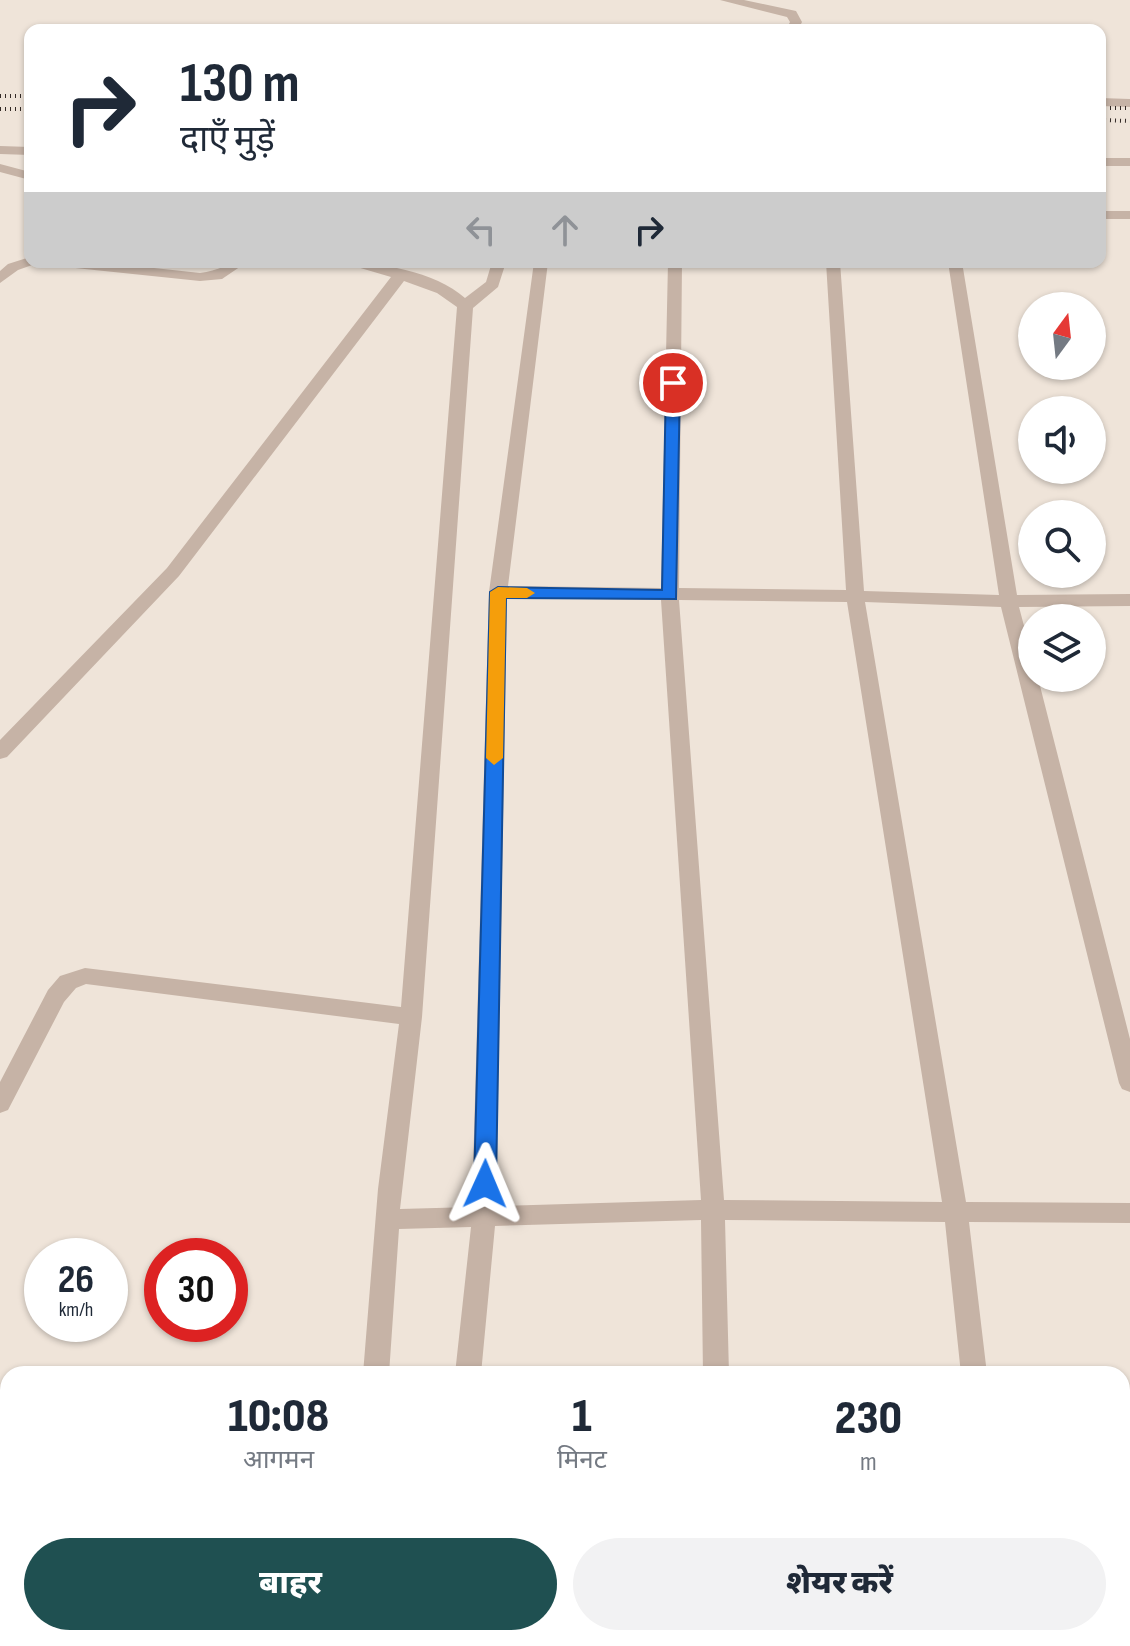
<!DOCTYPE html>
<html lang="hi">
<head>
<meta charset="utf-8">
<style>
	:root { --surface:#fff; --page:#f2f2f3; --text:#1f2937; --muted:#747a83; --accent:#1f5051 }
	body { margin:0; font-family:"Sofia Sans Condensed","Noto Sans Devanagari",sans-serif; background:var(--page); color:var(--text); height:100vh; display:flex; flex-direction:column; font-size:30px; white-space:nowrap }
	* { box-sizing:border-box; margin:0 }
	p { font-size:26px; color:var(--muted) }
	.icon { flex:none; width:44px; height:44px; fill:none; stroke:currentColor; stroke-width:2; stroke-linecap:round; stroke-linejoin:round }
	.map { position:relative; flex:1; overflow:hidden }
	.sheet { position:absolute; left:0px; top:1366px; width:1130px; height:280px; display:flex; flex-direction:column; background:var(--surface); border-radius:24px 24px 0 0; box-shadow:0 2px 6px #0004 }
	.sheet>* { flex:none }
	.top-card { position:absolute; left:24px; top:24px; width:1082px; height:244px; border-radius:16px; box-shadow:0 2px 6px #0004; background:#fff; color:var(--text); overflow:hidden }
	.needle { width:52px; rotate:15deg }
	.tools { position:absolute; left:1018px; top:292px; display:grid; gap:16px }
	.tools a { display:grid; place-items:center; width:88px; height:88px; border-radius:50%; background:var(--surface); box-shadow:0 2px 6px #0004; font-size:40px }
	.speed { position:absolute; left:24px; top:1238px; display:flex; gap:16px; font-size:40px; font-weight:700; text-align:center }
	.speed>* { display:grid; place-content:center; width:104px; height:104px; border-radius:50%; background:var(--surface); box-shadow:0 2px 6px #0004; line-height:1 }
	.speed small { font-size:20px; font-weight:400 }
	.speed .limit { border:12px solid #d22; background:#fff; color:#111 }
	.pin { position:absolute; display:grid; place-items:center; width:68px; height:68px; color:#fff; margin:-34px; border:4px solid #fff; border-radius:50%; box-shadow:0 2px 8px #0007 }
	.me { position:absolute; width:88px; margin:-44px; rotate:1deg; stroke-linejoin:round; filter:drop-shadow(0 0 6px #0008) }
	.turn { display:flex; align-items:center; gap:28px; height:168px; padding:0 24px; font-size:36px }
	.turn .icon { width:104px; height:104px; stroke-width:2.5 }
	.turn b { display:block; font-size:56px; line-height:68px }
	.lanes { display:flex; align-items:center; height:76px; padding:0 24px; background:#0003; justify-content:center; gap:40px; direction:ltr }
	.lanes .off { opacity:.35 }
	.eta { display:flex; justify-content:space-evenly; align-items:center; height:136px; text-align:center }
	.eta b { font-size:48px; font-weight:800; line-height:56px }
	.button { display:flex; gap:16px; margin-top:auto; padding:16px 24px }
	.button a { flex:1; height:92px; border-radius:48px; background:var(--accent); color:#fff; font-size:32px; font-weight:800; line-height:92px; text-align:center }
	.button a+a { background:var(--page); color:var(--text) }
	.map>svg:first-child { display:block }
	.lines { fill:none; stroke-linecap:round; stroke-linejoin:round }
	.minor { fill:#c6b3a6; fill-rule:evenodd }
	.rail { stroke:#332a26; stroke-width:4; stroke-dasharray:1 4; stroke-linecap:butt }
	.route { fill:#1a73e8; stroke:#114b97; stroke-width:2 }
	.slow { fill:#f59e0b }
</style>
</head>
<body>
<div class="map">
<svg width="1130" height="1646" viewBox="0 0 1130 1646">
	<rect width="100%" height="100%" fill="#efe4d9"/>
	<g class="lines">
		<g class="minor">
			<path d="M720,0H744L796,11L802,22L798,30H786L790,22L787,17Z"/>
			<path d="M1100,98L1130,99V107L1100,106Z"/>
			<path d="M0,146L30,147V155L0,154Z"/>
			<rect x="1100" y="158" width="30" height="8"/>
			<path d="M0,164L30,172V180L0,172Z"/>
			<rect x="1100" y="211" width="30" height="8"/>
			<path d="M30,257V262H37L35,264L18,270L0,283V271L8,264Z"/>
			<path d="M49,262H99L200,273C218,271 229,262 247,262L222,279L200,281L56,266Z"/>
			<path d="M340,262C378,262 435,271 465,298L486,282L492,262H506L498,287L473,308L422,1017L400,1209L472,1207L489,592L534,262H548L508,586L661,588L668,262H682L679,588L846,590L826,262H840L864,591L999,595L948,262H962L1017,595L1130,594V606L1019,607L1032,656V678H1038L1130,1039V1092L1122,1089L1119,1083L1001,607L865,602L966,1202L1130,1203V1223L969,1222L987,1374H961L945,1222L725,1220L729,1374H703L701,1220L495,1226L481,1374H455L471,1227L399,1229L389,1374H363L378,1189L399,1024L86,984L76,988L64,1002L8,1110L0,1113V1082L48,990L60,976L85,968L401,1007L457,307L437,293L404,281L179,576L7,757L0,759V740L167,568L391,277ZM507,598L661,600L701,1200L496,1206ZM679,600L847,602L942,1202L724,1200Z"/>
			<rect x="337" y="1638" width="28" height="8"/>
			<path d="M428,1638H456L455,1646H427Z"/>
			<rect x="705" y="1638" width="28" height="8"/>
			<path d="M988,1638H1016L1017,1646H989Z"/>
		</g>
		<g class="rail">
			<path d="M0,96H30"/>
			<path d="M1100,108H1130"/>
			<path d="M0,109H30"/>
			<path d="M1100,120L1130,121"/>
		</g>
	</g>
	<path class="route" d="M673,379L680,383L676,599L506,598L496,1184L493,1190L485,1193L477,1190L474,1184L490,592L498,587L662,590L666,383Z"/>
	<path class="slow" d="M498,587L527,588L535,593L527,598H506L503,758L494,765L486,758L490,592Z"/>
</svg>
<div class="tools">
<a><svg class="needle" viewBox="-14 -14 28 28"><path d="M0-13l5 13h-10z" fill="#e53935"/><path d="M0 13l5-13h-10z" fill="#747a83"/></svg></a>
<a><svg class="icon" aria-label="sound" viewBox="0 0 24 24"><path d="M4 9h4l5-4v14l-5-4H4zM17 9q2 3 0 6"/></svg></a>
<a><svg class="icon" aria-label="search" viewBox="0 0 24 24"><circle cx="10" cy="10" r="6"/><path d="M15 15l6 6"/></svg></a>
<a><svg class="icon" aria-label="layers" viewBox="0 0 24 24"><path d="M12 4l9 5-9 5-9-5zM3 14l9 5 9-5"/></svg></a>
</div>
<div class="speed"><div>26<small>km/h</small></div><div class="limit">30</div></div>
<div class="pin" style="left:673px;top:383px;background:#d93025"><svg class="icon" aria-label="arrive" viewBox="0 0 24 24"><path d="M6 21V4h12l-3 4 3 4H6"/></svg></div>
<svg class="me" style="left:485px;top:1184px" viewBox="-20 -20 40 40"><path d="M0-17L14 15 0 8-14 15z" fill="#1a73e8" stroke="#fff" stroke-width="4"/></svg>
<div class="top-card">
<div class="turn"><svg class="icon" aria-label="right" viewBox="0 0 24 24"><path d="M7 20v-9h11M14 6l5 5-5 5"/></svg><div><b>130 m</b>दाएँ मुड़ें</div></div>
<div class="lanes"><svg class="icon off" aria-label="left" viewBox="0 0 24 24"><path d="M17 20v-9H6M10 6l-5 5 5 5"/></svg><svg class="icon off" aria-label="ahead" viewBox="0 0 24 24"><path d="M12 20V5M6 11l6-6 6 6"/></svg><svg class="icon" aria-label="right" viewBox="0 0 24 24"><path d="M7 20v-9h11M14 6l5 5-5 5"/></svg></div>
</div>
<section class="sheet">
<div class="eta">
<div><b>10:08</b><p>आगमन</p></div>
<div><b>1</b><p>मिनट</p></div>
<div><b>230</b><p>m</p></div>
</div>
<div class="button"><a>बाहर</a><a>शेयर करें</a></div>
</section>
</div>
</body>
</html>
